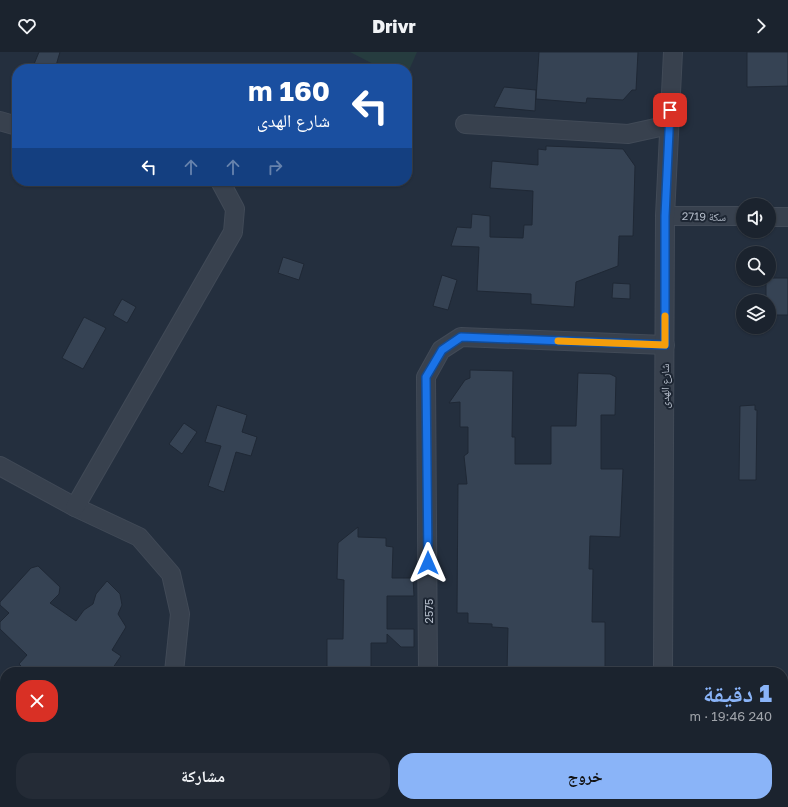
<!DOCTYPE html>
<html lang="ar">
<head>
<meta charset="utf-8">
<style>
	:root { --surface:#1b232e; --page:#242b36; --text:#f1f3f6; --muted:#a0a4aa; --line:#39404a; --accent:#8ab4f8 }
	body { margin:0; font-family:"Golos Text","Noto Naskh Arabic",sans-serif; background:var(--page); color:var(--text); direction:rtl; height:100vh; display:flex; flex-direction:column; font-size:15px; white-space:nowrap }
	* { box-sizing:border-box; margin:0 }
	p { font-size:13px; color:var(--muted) }
	.icon { flex:none; width:22px; height:22px; fill:none; stroke:currentColor; stroke-width:2; stroke-linecap:round; stroke-linejoin:round }
	.map { position:relative; flex:1; overflow:hidden; direction:ltr }
	.details { position:absolute; left:0px; top:615px; width:788px; height:140px; display:flex; flex-direction:column; background:var(--surface); border-radius:16px 16px 0 0; box-shadow:0 1px 3px #0004,0 0 0 1px var(--line); direction:rtl }
	.details>* { flex:none }
	.guide { position:absolute; left:12px; top:12px; width:400px; height:122px; border-radius:16px; box-shadow:0 1px 3px #0004,0 0 0 1px var(--line); direction:rtl; background:#1a4fa0; color:#fff; overflow:hidden }
	.buttons { position:absolute; left:736px; top:146px; display:grid; gap:8px }
	.buttons a { display:grid; place-items:center; width:40px; height:40px; border-radius:50%; background:var(--surface); box-shadow:0 1px 3px #0004,0 0 0 1px var(--line); font-size:20px }
	.pin { position:absolute; display:grid; place-items:center; width:34px; height:34px; color:#fff; margin:-17px; border-radius:8px; box-shadow:0 2px 6px #0006 }
	.me { position:absolute; width:44px; margin:-22px; rotate:0deg; stroke-linejoin:round; filter:drop-shadow(0 0 3px #0008) }
	.turn { display:flex; align-items:center; gap:14px; height:84px; padding:0 16px; font-size:18px }
	.turn .icon { width:52px; height:52px; stroke-width:2.5 }
	.turn b { display:block; font-size:28px; line-height:34px }
	.lanes { display:flex; align-items:center; height:38px; padding:0 16px; background:#0003; justify-content:center; gap:20px; direction:ltr }
	.lanes .off { opacity:.35 }
	.round { display:grid; place-items:center; flex:none; width:42px; height:42px; border-radius:16px; background:var(--page) }
	.overview { display:flex; align-items:center; justify-content:space-between; height:68px; padding:0 16px }
	h1 { font-size:24px; font-weight:800; line-height:30px; color:var(--accent) }
	.button { display:flex; gap:8px; margin-top:auto; padding:8px 16px }
	.button a { flex:1; height:46px; border-radius:16px; background:var(--accent); color:#111; font-size:16px; font-weight:800; line-height:46px; text-align:center }
	.button a+a { background:var(--page); color:var(--text) }
	header { display:flex; justify-content:space-between; align-items:center; height:52px; padding:0 16px; background:var(--surface); font-size:18px; font-weight:800 }
	.map>svg:first-child { display:block }
	.green { fill:#263c3f }
	.building { fill:#364354; stroke:#1f2835 }
	.lines { fill:none; stroke-linecap:round; stroke-linejoin:round }
	.minor-casing { stroke:#414a57; stroke-width:20 }
	.minor { stroke:#38414e; stroke-width:18 }
	.route-casing { stroke:#114b97; stroke-width:10 }
	.route { stroke:#1a73e8; stroke-width:7 }
	.slow { stroke:#f59e0b; stroke-width:7 }
	.labels { text-anchor:middle; dominant-baseline:central; stroke-width:4; stroke-linejoin:round; paint-order:stroke }
	.street-label { font-size:11px; fill:#b4bcc9; stroke:#1d2633 }
</style>
</head>
<body>
<header><svg class="icon" aria-label="forward" viewBox="0 0 24 24"><path d="M9 5l7 7-7 7"/></svg>Drivr<svg class="icon" aria-label="heart" viewBox="0 0 24 24"><path d="M12 20l-8-8c-3-5 5-10 8-4 3-6 11-1 8 4z"/></svg></header>
<div class="map">
<svg width="788" height="755" viewBox="0 0 788 755">
	<rect width="100%" height="100%" fill="#242f3e"/>
	<path class="green" d="M350,0H417L407,23V17H383Z"/>
	<g class="building">
		<path d="M39,0H60L55,17H32Z"/>
		<path d="M539,0H638L636,38H632L623,48L587,46L586,51L536,47Z"/>
		<path d="M747,0H788V34L747,35Z"/>
		<path d="M504,35L536,38L535,59L494,55Z"/>
		<path d="M546,94L623,97L635,114L633,184H619L618,214L576,230L574,255L531,252V242L477,239L479,195L451,194L457,175L471,176L472,162L490,164V185L523,186L524,173H532L533,139L490,136L492,109L538,113V97L546,98Z"/>
		<path d="M283,205L304,212L299,228L278,221Z"/>
		<path d="M442,223L457,228L448,258L433,254Z"/>
		<path d="M769,226H788V263H769V249H766V227Z"/>
		<path d="M613,231L630,232V247L612,246Z"/>
		<path d="M122,247L136,255L127,271L113,263Z"/>
		<path d="M84,265L106,276L83,317L62,306Z"/>
		<path d="M470,318L513,319L512,385H515V412H551V374H576L578,321L610,322L616,325L615,363H601V417H623L620,485L590,484L589,517H593L592,570H605V620H507L508,576L492,575V572L468,571V561H457L458,432H467L464,404L468,401V375H460V350L449,351L465,328L470,326Z"/>
		<path d="M217,353L247,363L242,380L257,385L251,404L236,400L224,440L208,434L221,394L205,390Z"/>
		<path d="M755,353V358H757L756,428H739L740,354Z"/>
		<path d="M184,371L197,380L182,402L169,392Z"/>
		<path d="M358,475V485L386,486V494L393,495L392,526H413L414,544H387V577H414V595H401L387,582V591H371V620H327V587H343L344,528L337,527L338,491Z"/>
		<path d="M38,514L60,535L59,542L50,551L76,569L84,558L93,552L96,542L107,529L120,542L122,553L118,562L126,575L112,598L121,604L110,620H27L19,612L27,603L0,577V570L9,561L0,553V550L31,516Z"/>
	</g>
	<g class="lines">
		<g class="minor-casing">
			<g id="minor">
				<path d="M0,69L17,74"/>
				<path d="M465,72L628,82L669,73"/>
				<path d="M665,164H743"/>
				<path d="M769,165H788"/>
				<path d="M0,414L75,455L139,485L171,522L180,562L174,620"/>
				<path d="M75,455L233,180L235,157L220,129"/>
				<path d="M428,620L426,325L441,298L461,285L665,293"/>
				<path d="M663,620L665,164L673,0"/>
				<path d="M158,755V750"/>
				<path d="M663,755V750"/>
			</g>
		</g>
		<use href="#minor" class="minor"/>
	</g>
	<g class="lines">
		<g class="route-casing">
			<path id="route" d="M428,511L426,325L442,298L461,285L665,293V164L670,58"/>
		</g>
		<use href="#route" class="route"/>
		<path class="slow" d="M558,289L665,293V264"/>
	</g>
	<g class="labels">
		<g class="street-label">
			<text transform="translate(704 164) rotate(1)">سكة 2719</text>
			<text transform="translate(664 334) rotate(-90)">شارع الهدى</text>
			<text transform="translate(428 559) rotate(-90)">2575</text>
		</g>
	</g>
</svg>
<div class="buttons">
<a><svg class="icon" aria-label="sound" viewBox="0 0 24 24"><path d="M4 9h4l5-4v14l-5-4H4zM17 9q2 3 0 6"/></svg></a>
<a><svg class="icon" aria-label="search" viewBox="0 0 24 24"><circle cx="10" cy="10" r="6"/><path d="M15 15l6 6"/></svg></a>
<a><svg class="icon" aria-label="layers" viewBox="0 0 24 24"><path d="M12 4l9 5-9 5-9-5zM3 14l9 5 9-5"/></svg></a>
</div>
<div class="pin" style="left:670px;top:58px;background:#d93025"><svg class="icon" aria-label="arrive" viewBox="0 0 24 24"><path d="M6 21V4h12l-3 4 3 4H6"/></svg></div>
<svg class="me" style="left:428px;top:511px" viewBox="-20 -20 40 40"><path d="M0-17L14 15 0 8-14 15z" fill="#1a73e8" stroke="#fff" stroke-width="4"/></svg>
<div class="guide">
<div class="turn"><svg class="icon" aria-label="left" viewBox="0 0 24 24"><path d="M17 20v-9H6M10 6l-5 5 5 5"/></svg><div><b>160 m</b>شارع الهدى</div></div>
<div class="lanes"><svg class="icon" aria-label="left" viewBox="0 0 24 24"><path d="M17 20v-9H6M10 6l-5 5 5 5"/></svg><svg class="icon off" aria-label="ahead" viewBox="0 0 24 24"><path d="M12 20V5M6 11l6-6 6 6"/></svg><svg class="icon off" aria-label="ahead" viewBox="0 0 24 24"><path d="M12 20V5M6 11l6-6 6 6"/></svg><svg class="icon off" aria-label="right" viewBox="0 0 24 24"><path d="M7 20v-9h11M14 6l5 5-5 5"/></svg></div>
</div>
<section class="details">
<div class="overview"><div><h1>1 دقيقة</h1><p>240 m · 19:46</p></div><a class="round" style="background:#d93025;color:#fff"><svg class="icon" aria-label="close" viewBox="0 0 24 24"><path d="M6 6l12 12M18 6L6 18"/></svg></a></div>
<div class="button"><a>خروج</a><a>مشاركة</a></div>
</section>
</div>
</body>
</html>
